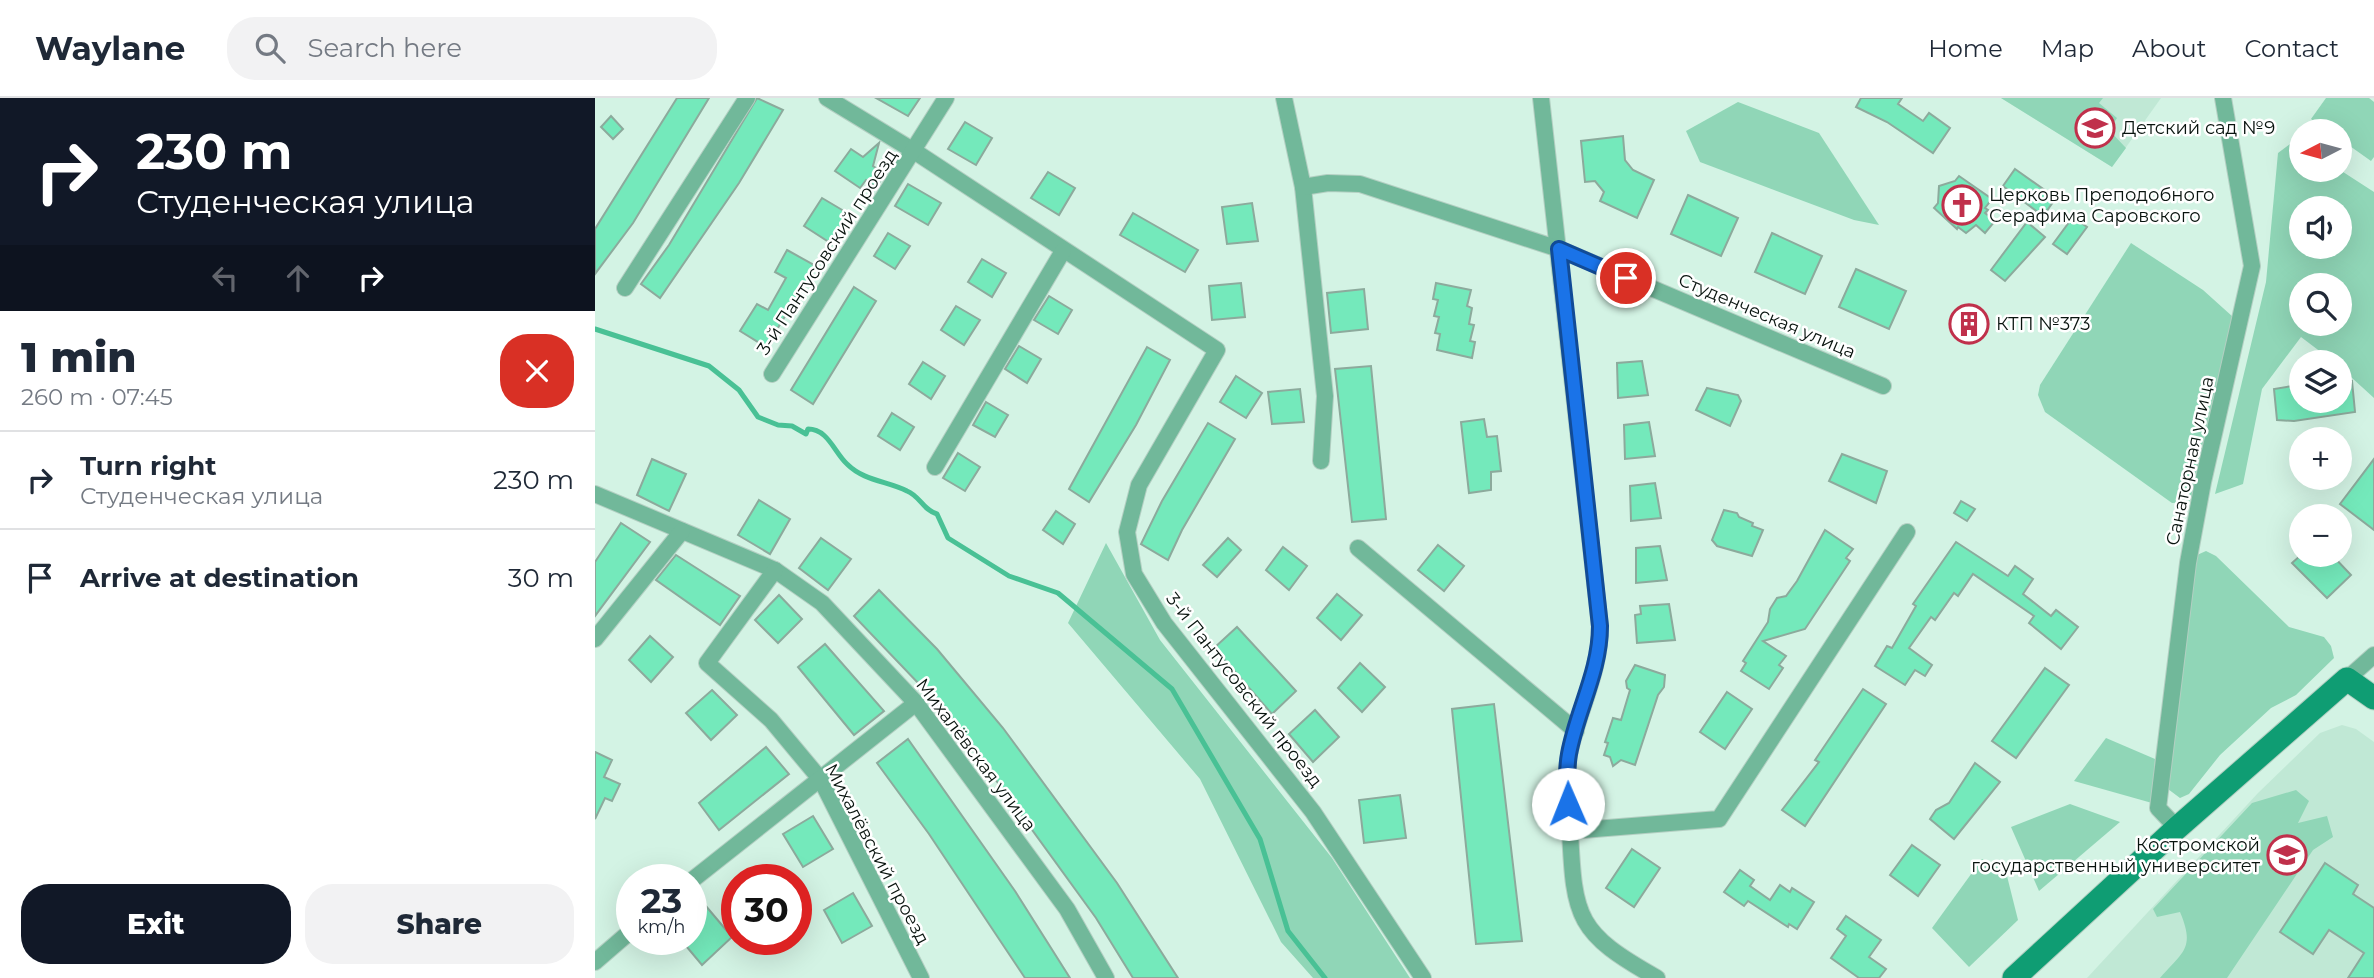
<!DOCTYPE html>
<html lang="en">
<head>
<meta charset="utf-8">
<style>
	:root { --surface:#fff; --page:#f2f2f3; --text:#1f2937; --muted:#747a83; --line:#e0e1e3; --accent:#111827 }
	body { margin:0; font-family:Montserrat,sans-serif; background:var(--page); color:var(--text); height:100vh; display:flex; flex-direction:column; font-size:26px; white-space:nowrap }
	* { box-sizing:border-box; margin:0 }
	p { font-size:23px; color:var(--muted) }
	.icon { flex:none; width:38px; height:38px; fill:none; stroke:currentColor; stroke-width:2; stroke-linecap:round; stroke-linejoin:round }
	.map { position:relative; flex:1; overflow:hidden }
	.panel { display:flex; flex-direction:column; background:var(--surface); width:595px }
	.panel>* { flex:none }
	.banner { background:#111827; color:#fff; overflow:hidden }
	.needle { width:46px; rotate:264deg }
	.tools { position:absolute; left:1694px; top:21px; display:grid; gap:14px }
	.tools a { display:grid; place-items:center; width:63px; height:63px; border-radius:50%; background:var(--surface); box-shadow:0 7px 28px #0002; font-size:35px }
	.speed { position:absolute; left:21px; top:766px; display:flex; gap:14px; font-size:35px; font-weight:700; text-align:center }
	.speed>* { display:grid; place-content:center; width:91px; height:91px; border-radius:50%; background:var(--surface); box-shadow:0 7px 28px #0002; line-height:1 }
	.speed small { font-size:18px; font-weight:400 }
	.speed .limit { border:10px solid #d22; background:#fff; color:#111 }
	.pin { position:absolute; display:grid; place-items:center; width:60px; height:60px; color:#fff; margin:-30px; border:4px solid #fff; border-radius:50%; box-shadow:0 2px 7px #0007 }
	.me { position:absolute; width:77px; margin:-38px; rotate:359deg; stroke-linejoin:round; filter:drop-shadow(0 0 5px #0008) }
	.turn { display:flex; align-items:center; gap:24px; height:147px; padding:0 21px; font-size:32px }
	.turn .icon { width:91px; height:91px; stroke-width:2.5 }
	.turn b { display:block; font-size:49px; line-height:60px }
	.lanes { display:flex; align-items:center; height:66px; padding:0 21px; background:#0003; justify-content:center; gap:35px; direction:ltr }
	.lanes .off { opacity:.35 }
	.round { display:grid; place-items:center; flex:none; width:74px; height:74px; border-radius:28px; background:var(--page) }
	.summary { display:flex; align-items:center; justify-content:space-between; height:119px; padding:0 21px }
	h1 { font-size:42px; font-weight:800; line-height:52px }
	.primary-button { display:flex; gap:14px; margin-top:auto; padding:14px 21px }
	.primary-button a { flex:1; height:80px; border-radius:28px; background:var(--accent); color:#fff; font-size:28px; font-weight:800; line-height:80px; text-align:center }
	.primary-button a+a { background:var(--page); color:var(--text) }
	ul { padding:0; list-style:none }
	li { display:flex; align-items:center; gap:21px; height:98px; padding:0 21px; border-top:2px solid var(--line) }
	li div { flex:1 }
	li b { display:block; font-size:26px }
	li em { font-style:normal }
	header { display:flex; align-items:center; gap:42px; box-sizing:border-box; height:98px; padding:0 35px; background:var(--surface); border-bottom:2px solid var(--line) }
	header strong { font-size:33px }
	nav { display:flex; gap:38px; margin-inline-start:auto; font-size:24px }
	.search { width:490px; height:63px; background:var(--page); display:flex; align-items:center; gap:18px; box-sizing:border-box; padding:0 24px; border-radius:28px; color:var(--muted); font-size:26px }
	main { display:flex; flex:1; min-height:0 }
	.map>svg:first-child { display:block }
	.built { fill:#c0e8d5 }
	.green { fill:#90d6b7; fill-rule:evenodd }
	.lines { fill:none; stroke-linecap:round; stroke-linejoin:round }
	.stream { stroke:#49c195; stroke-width:5 }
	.building { fill:#74e9bb; stroke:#8caa9c; stroke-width:2 }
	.street-casing { stroke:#b3cfc2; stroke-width:18 }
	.secondary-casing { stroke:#b3cfc2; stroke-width:25 }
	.street { stroke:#71b89a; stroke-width:16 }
	.secondary { stroke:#0f9d73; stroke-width:23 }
	.route-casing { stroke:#114b97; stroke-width:18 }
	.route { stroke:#1a73e8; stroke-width:12 }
	.labels { text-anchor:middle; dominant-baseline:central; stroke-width:5; stroke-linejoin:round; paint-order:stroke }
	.poi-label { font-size:18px; fill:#08130e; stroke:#fff; text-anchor:start }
	.street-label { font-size:18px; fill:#08130e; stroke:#fff }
</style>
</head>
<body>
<header>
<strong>Waylane</strong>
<div class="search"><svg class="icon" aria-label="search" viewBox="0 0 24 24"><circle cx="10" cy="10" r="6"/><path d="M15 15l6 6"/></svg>Search here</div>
<nav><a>Home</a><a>Map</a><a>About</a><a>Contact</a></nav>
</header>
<main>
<section class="panel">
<div class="banner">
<div class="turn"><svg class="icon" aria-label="right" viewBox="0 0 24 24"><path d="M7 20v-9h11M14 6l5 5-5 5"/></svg><div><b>230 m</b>Студенческая улица</div></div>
<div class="lanes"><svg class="icon off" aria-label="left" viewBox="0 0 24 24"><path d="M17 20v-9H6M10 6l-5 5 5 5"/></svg><svg class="icon off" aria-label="ahead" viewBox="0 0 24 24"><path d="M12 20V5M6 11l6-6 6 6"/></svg><svg class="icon" aria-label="right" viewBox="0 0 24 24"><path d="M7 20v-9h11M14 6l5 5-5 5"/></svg></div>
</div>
<div class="summary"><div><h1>1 min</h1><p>260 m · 07:45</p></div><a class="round" style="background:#d93025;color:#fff"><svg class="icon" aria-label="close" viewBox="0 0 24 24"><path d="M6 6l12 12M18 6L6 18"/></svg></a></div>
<ul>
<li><svg class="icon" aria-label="right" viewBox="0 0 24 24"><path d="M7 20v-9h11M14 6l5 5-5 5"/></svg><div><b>Turn right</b><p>Студенческая улица</p></div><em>230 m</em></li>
<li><svg class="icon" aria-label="arrive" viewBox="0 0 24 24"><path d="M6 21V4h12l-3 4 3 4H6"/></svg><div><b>Arrive at destination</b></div><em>30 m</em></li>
</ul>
<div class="primary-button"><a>Exit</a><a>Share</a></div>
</section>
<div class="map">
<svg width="1779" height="880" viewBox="0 0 1779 880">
	<rect width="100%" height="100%" fill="#d3f3e4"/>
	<g class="built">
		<path d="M1406,0H1566L1517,69Z"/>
		<path d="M1747,627L1761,631L1779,644V880H1492L1663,695L1725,635Z"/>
	</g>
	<g class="green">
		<path d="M1406,0H1508L1504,5L1522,20L1514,32L1531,50L1517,69Z"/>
		<path d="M1731,0H1774L1779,4V59L1776,63L1745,41V33H1734L1716,21Z"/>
		<path d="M1143,4L1224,35L1284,127L1259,122L1105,64L1091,33Z"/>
		<path d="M1699,43L1706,48V72H1745L1779,94V300L1745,269V264H1739L1706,239L1667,291L1648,386L1620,396L1671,184L1683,55ZM1706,110H1745V149H1706ZM1706,187H1745V226H1706Z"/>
		<path d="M1536,145L1608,192L1638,219L1597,399L1594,404L1577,405L1450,314L1443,297L1445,287Z"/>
		<path d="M511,445L565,542L737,760L815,880H718L686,844L605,681L473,525Z"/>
		<path d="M1611,453L1621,458L1694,529L1729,539L1736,548L1739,560L1701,597L1676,610L1625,657L1594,696L1585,700L1573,691L1602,457Z"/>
		<path d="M1511,640L1560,661L1557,705L1479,683Z"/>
		<path d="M1701,692L1714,703L1703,725L1732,718L1738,739L1718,752L1632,880H1565C1589,853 1600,850 1585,814L1562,819L1558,811L1657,705Z"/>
		<path d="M1475,706L1525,724L1444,793L1416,729Z"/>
		<path d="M1387,761L1411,774L1423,822L1374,869L1337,830Z"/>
	</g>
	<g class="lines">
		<path class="stream" d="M0,231L114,268L144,292L163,319L183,327L197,328L211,336L213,331C233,331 239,354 252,366C269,383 292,383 312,393C325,398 328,412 342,416L353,440L414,478L463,495L577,591L665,741L693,833L730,880"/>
	</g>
	<g class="building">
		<path d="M82,0H114L38,125L0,176V131Z"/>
		<path d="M162,0L188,12L144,85L65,200L46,186L74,147Z"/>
		<path d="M281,0H325L313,18Z"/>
		<path d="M1266,0H1307L1303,6L1328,23L1334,15L1355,30L1338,55L1292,24L1261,9Z"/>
		<path d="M16,18L28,31L18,41L6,29Z"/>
		<path d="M370,24L397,40L381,67L353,51Z"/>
		<path d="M1028,38L1030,62L1038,72L1059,82L1042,120L1005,103L1009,94L1000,83L990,84L986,43Z"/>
		<path d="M284,45L278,68L290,76L281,89L271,82L265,90L240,73L256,51L268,59Z"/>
		<path d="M1420,71L1461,100L1448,118L1408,88Z"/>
		<path d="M453,74L480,90L464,117L436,100Z"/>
		<path d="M1364,78L1397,101L1390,110L1393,112L1390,115L1400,123L1390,135L1381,127L1371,135L1363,129L1362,131L1339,110L1343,105L1344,88L1360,83Z"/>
		<path d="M313,86L346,105L333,127L300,108Z"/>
		<path d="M1093,97L1143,120L1126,158L1076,136Z"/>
		<path d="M227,100L254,116L237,146L209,128Z"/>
		<path d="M657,105L663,143L632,146L627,109Z"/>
		<path d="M538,115L603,152L590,174L525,137Z"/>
		<path d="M1478,119L1492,129L1472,156L1458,146Z"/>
		<path d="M1432,124L1450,139L1410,183L1396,172Z"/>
		<path d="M293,135L315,148L300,171L279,158Z"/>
		<path d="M1177,135L1227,158L1210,196L1160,174Z"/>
		<path d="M192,152L221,168L171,249L145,233L162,206L173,212L191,180L180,174Z"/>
		<path d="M387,161L411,175L397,199L373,184Z"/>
		<path d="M1261,171L1311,193L1294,231L1244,209Z"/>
		<path d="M646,185L650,219L617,222L614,188Z"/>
		<path d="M841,185L876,192L872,208L877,210L874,226L879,227L875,243L880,244L877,260L842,252L845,236L840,235L844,219L839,218L843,202L838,201Z"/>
		<path d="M259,189L281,203L218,306L196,292Z"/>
		<path d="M769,191L773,231L736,235L732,195Z"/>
		<path d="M454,198L477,212L463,236L439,222Z"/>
		<path d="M361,208L385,222L369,247L346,232Z"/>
		<path d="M424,248L446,261L432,285L410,271Z"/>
		<path d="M552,249L575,262L541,327L494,404L474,391Z"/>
		<path d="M1047,263L1053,297L1023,300L1022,265Z"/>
		<path d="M328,264L350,278L336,301L314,286Z"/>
		<path d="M776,268L791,421L757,424L740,271Z"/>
		<path d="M641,278L667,295L651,320L625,304Z"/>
		<path d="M1757,283L1760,314L1699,323L1682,322L1679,291L1703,287L1706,288V303H1745V285Z"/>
		<path d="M1112,290L1143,297L1146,303L1135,328L1101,312Z"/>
		<path d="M705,291L709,324L677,326L673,294Z"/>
		<path d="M391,304L413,317L400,339L378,327Z"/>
		<path d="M297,315L319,329L305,352L283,338Z"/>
		<path d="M889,321L892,339L902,338L906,373L896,374V392L874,395L866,324Z"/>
		<path d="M1054,324L1060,358L1030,361L1029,327Z"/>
		<path d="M613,325L640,341L587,432L573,462L546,446L567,403Z"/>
		<path d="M363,355L385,369L370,393L348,380Z"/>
		<path d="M1247,356L1292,373L1281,405L1234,383Z"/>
		<path d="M57,361L91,376L74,413L42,397Z"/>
		<path d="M1779,361V432L1745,406Z"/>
		<path d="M1060,385L1066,420L1036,423L1035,388Z"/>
		<path d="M164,402L195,421L175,456L143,437Z"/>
		<path d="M1366,403L1380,411L1372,423L1359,415Z"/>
		<path d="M1129,412L1142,415L1144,419L1158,425L1157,428L1168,432L1157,458L1122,448L1117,442Z"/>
		<path d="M461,413L480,426L468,446L448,432Z"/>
		<path d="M26,425L55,444L0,518V464Z"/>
		<path d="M1230,432L1258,451L1251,460L1255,463L1210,531L1168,543L1191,558L1184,567L1188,570L1174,591L1146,573L1151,565L1148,563L1173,524L1175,511L1182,500L1191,498L1202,483Z"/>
		<path d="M226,440L256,461L233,492L204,470Z"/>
		<path d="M633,440L646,452L622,479L608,467Z"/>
		<path d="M1361,444L1413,478L1420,468L1438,481L1428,496L1456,518L1461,512L1483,529L1466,551L1434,525L1439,518L1378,476L1363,498L1359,495L1340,522L1336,519L1314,550L1337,567L1330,578L1320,572L1310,587L1280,568L1292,548L1297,550L1321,508L1318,506Z"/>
		<path d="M843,447L869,468L849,493L823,472Z"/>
		<path d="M1065,448L1072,482L1041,485V450Z"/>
		<path d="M688,449L712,468L694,492L671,472Z"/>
		<path d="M81,457L145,498L125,527L61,482Z"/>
		<path d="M1706,457H1737L1756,477L1732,500L1697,465Z"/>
		<path d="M284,492L342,551L408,630L522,785L583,880H538L501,820L387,663L325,587L259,518Z"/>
		<path d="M742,496L767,517L746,542L722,520Z"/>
		<path d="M184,497L207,521L183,545L160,522Z"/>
		<path d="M1074,506L1080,542L1042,545L1040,517L1046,516L1045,508Z"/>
		<path d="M642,529L701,593L677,616L619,550Z"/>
		<path d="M55,538L78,559L56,584L34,562Z"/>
		<path d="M230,546L289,613L259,637L203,569Z"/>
		<path d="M765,565L790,589L767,614L743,590Z"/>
		<path d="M1040,567L1070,577L1069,589L1063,597L1040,667L1026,662L1018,668L1015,659L1009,657L1013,645L1010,644L1018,620L1026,622L1035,592L1032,590L1031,583Z"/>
		<path d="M1450,570L1474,587L1421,660L1397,643Z"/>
		<path d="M1268,591L1291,606L1210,728L1187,712L1224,664L1220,662Z"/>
		<path d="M117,592L142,617L116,642L91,615Z"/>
		<path d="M1132,594L1157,611L1130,651L1105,634Z"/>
		<path d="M899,606L927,843L881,846L857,611Z"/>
		<path d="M720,612L744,639L718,664L694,636Z"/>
		<path d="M313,641L420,793L475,880H430L334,736L282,665Z"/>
		<path d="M171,649L194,676L124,732L104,705Z"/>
		<path d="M0,654L17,662L9,679L25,686L17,703L10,700L0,721Z"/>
		<path d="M1380,665L1405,684L1359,741L1335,721L1341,712L1354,705Z"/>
		<path d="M805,697L811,740L769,745L764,702Z"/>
		<path d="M218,718L238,751L208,769L188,736Z"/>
		<path d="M1317,747L1345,767L1323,798L1295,777Z"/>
		<path d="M1037,751L1065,770L1039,809L1011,790Z"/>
		<path d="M1730,765L1763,787L1758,796L1779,810V880H1753L1769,855L1734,832L1718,856L1685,834Z"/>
		<path d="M1145,772L1159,782L1155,788L1175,802L1185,787L1195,794L1197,790L1219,804L1202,831L1194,826L1193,829L1153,803L1149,808L1129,794Z"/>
		<path d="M258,795L277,828L247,845L229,812Z"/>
		<path d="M110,807L137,839L107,867L86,842H96V819Z"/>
		<path d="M1251,818L1286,842L1274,859L1291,871L1284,880H1264L1236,860L1251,838L1242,831Z"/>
	</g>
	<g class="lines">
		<g class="street-casing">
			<g id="street">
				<path d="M232,0L319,53L622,252L544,387L532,434L539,476L569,525L718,714L828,880"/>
				<path d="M689,0L708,89L730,298L726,363"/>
				<path d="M946,0L1005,529C1005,572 985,610 975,652C969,678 973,706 975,732C979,821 982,835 1062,880"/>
				<path d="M708,89L733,85L765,86L964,151L1288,288"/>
				<path d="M30,190L152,0"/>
				<path d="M177,276L351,0"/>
				<path d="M340,369L468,153"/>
				<path d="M0,396L180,472L227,505L321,605L472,811L511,880"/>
				<path d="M763,450L981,633"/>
				<path d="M180,472L112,565L176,622L226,682L326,880"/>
				<path d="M0,541L87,433"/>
				<path d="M1752,581L1779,557"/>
				<path d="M1582,730L1563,710L1593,465L1608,384L1657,168L1628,0"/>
				<path d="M975,733L1124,721L1312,434"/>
				<path d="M96,783L321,605"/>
				<path d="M0,864L37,832"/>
			</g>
		</g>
		<g class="secondary-casing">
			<path id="secondary" d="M1419,880L1582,730L1752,581L1779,600"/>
		</g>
		<use href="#street" class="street"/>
		<use href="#secondary" class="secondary"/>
	</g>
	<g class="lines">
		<g class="route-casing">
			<path id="route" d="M973,706C972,689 971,673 974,656C982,612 1005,574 1005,528L964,151L1031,180"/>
		</g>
		<use href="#route" class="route"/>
	</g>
	<defs>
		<g id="school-ring" transform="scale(2.0125)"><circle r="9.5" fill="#fff" stroke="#c0304b" stroke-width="1.5"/><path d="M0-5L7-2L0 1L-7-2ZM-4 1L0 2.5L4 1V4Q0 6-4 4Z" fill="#c0304b"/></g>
		<g id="church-ring" transform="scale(2.0125)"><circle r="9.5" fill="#fff" stroke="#c0304b" stroke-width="1.5"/><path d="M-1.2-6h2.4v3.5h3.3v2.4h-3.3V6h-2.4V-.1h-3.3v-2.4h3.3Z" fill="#c0304b"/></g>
		<g id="building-ring" transform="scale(2.0125)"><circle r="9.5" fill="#fff" stroke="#c0304b" stroke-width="1.5"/><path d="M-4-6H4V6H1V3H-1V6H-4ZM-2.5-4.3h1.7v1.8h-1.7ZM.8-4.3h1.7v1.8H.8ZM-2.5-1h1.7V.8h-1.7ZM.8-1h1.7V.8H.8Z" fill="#c0304b"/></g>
		<g id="university-ring" transform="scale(2.0125)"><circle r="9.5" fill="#fff" stroke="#c0304b" stroke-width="1.5"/><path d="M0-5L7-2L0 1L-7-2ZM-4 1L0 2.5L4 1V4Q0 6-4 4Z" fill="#c0304b"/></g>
	</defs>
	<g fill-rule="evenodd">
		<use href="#school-ring" x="1500" y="30"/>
		<use href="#church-ring" x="1367" y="107"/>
		<use href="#building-ring" x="1374" y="226"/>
		<use href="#university-ring" x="1692" y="757"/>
	</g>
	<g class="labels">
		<g class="poi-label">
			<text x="1527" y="30">Детский сад №9</text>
			<text x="1394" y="97">Церковь Преподобного<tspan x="1394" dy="21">Серафима Саровского</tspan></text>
			<text x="1401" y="226">КТП №373</text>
			<text x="1665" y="747" text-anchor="end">Костромской<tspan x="1665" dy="21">государственный университет</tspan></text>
		</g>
		<g class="street-label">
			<text transform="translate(232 154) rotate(-57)">3-й Пантусовский проезд</text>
			<text transform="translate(1172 218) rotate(23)">Студенческая улица</text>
			<text transform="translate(1595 363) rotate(-78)">Санаторная улица</text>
			<text transform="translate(649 592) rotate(52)">3-й Пантусовский проезд</text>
			<text transform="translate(381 657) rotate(53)">Михалёвская улица</text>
			<text transform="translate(282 756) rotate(62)">Михалёвский проезд</text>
		</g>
	</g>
</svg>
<div class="tools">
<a><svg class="needle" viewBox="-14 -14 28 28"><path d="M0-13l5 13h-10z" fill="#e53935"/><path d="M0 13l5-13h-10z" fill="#747a83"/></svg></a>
<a><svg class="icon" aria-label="sound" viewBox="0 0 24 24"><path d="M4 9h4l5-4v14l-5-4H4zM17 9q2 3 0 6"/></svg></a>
<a><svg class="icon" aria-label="search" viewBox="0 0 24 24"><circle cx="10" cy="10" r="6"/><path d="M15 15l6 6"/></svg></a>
<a><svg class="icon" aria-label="layers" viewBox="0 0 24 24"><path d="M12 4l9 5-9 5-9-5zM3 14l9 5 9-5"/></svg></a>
<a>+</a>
<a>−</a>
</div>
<div class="speed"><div>23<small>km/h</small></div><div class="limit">30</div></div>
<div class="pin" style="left:1031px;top:180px;background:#d93025"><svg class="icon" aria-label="arrive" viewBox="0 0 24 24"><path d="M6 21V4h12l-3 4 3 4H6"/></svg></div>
<svg class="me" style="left:973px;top:706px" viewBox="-20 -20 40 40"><circle r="19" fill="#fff"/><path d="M0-13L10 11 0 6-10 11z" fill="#1a73e8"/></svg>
</div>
</main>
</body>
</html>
